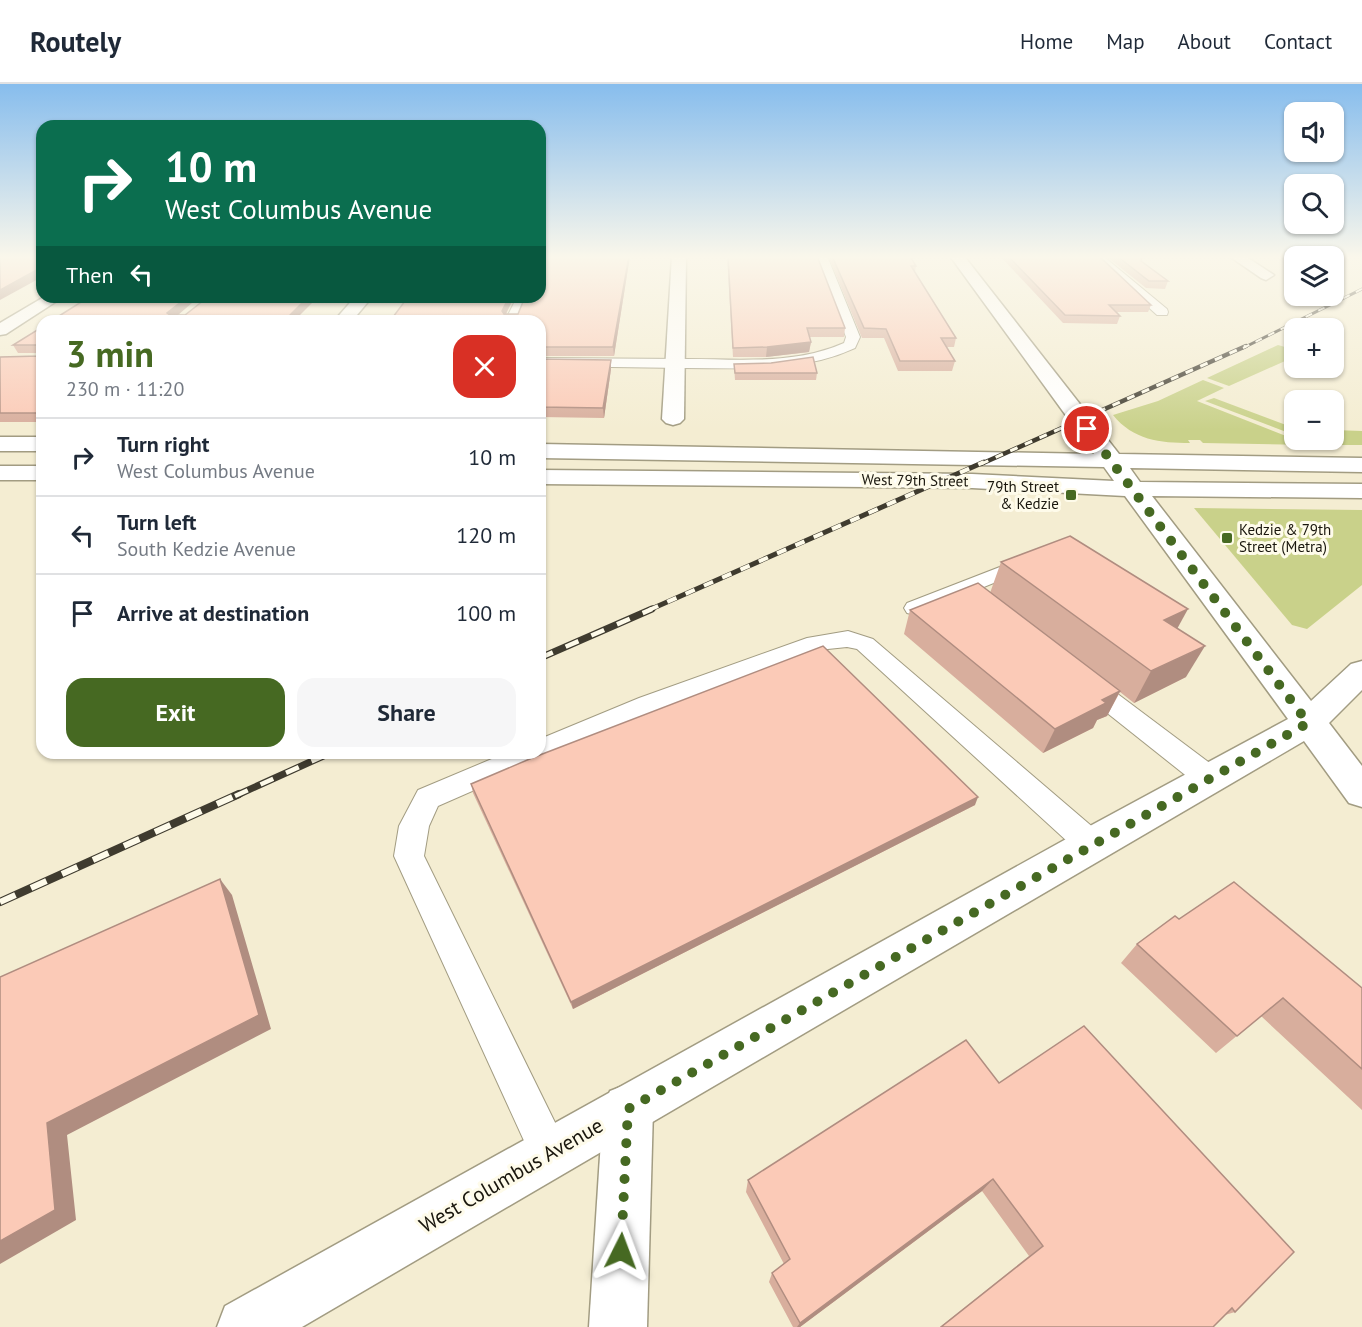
<!DOCTYPE html>
<html lang="en">
<head>
<meta charset="utf-8">
<style>
	:root { --surface:#fff; --page:#f6f6f7; --text:#1f2937; --muted:#747a83; --line:#e0e1e3; --accent:#466922 }
	body { margin:0; font-family:"PT Sans",sans-serif; background:var(--page); color:var(--text); height:100vh; display:flex; flex-direction:column; font-size:22px; white-space:nowrap }
	* { box-sizing:border-box; margin:0 }
	p { font-size:20px; color:var(--muted) }
	.icon { flex:none; width:33px; height:33px; fill:none; stroke:currentColor; stroke-width:2; stroke-linecap:round; stroke-linejoin:round }
	.map { position:relative; flex:1; overflow:hidden }
	.sheet { position:absolute; left:36px; top:231px; width:510px; height:444px; display:flex; flex-direction:column; background:var(--surface); border-radius:18px; box-shadow:0 2px 4px #0004 }
	.sheet>* { flex:none }
	.banner { position:absolute; left:36px; top:36px; width:510px; height:183px; border-radius:18px; box-shadow:0 2px 4px #0004; background:#0b6e4f; color:#fff; overflow:hidden }
	.fabs { position:absolute; left:1284px; top:18px; display:grid; gap:12px }
	.fabs a { display:grid; place-items:center; width:60px; height:60px; border-radius:12px; background:var(--surface); box-shadow:0 2px 4px #0004; font-size:30px }
	.pin { position:absolute; display:grid; place-items:center; width:51px; height:51px; color:#fff; margin:-26px; border:3px solid #fff; border-radius:50%; box-shadow:0 2px 6px #0007 }
	.me { position:absolute; width:66px; margin:-33px; rotate:3deg; stroke-linejoin:round; filter:drop-shadow(0 0 4px #0008) }
	.turn { display:flex; align-items:center; gap:21px; height:126px; padding:0 30px; font-size:27px }
	.turn .icon { width:78px; height:78px; stroke-width:2.5 }
	.turn b { display:block; font-size:42px; line-height:51px }
	.then { display:flex; align-items:center; height:57px; padding:0 30px; background:#0003; gap:12px; font-size:22px }
	.round { display:grid; place-items:center; flex:none; width:63px; height:63px; border-radius:18px; background:var(--page) }
	.headline { display:flex; align-items:center; justify-content:space-between; height:102px; padding:0 30px }
	h1 { font-size:36px; font-weight:600; line-height:45px; color:var(--accent) }
	.cta { display:flex; gap:12px; margin-top:auto; padding:12px 30px }
	.cta a { flex:1; height:69px; border-radius:18px; background:var(--accent); color:#fff; font-size:24px; font-weight:600; line-height:69px; text-align:center }
	.cta a+a { background:var(--page); color:var(--text) }
	ul { padding:0; list-style:none }
	li { display:flex; align-items:center; gap:18px; height:78px; padding:0 30px; border-top:2px solid var(--line) }
	li div { flex:1 }
	li b { display:block; font-size:22px }
	li em { font-style:normal }
	header { display:flex; align-items:center; gap:36px; box-sizing:border-box; height:84px; padding:0 30px; background:var(--surface); border-bottom:2px solid var(--line) }
	header strong { font-size:28px }
	nav { display:flex; gap:33px; margin-inline-start:auto; font-size:21px }
	.map>svg:first-child { display:block }
	.green { fill:#c9d18a }
	.lines { fill:none; stroke-linecap:round; stroke-linejoin:round }
	.service-casing { stroke:#a29c82; stroke-width:2 }
	.minor-casing { stroke:#a29c82; stroke-width:3 }
	.secondary-casing { stroke:#a29c82; stroke-width:3 }
	.service { fill:#fff; fill-rule:evenodd }
	.minor { fill:#fff; fill-rule:evenodd }
	.secondary { fill:#fff; fill-rule:evenodd }
	.rail-far4-casing { stroke:#3f3b2f; stroke-width:3 }
	.rail-far3-casing { stroke:#3f3b2f; stroke-width:4.5 }
	.rail-far2-casing { stroke:#3f3b2f; stroke-width:5 }
	.rail-far1-casing { stroke:#3f3b2f; stroke-width:7 }
	.rail-casing { stroke:#3f3b2f; stroke-width:8 }
	.rail-far4 { stroke:#fefbea; stroke-width:2; stroke-dasharray:7; stroke-linecap:butt }
	.rail-far3 { stroke:#fefbea; stroke-width:3; stroke-dasharray:8; stroke-linecap:butt }
	.rail-far2 { stroke:#fefbea; stroke-width:4; stroke-dasharray:10; stroke-linecap:butt }
	.rail-far1 { stroke:#fefbea; stroke-width:4.5; stroke-dasharray:14; stroke-linecap:butt }
	.rail { stroke:#fefbea; stroke-width:6; stroke-dasharray:17; stroke-linecap:butt }
	.wall { fill:#d8ae9d }
	.shaded-wall { fill:#b08d80 }
	.building { fill:#fbcab7; stroke:#b08d80; stroke-width:1.5 }
	.route { stroke:#466922; stroke-width:10; stroke-dasharray:0 18 }
	.poi-dot { fill:#466922; stroke:#fefbea; stroke-width:2 }
	.labels { text-anchor:middle; dominant-baseline:central; stroke-width:6; stroke-linejoin:round; paint-order:stroke }
	.far-street-label { font-size:15px; fill:#19160d; stroke:#fefbea }
	.far-poi-label { font-size:15px; fill:#19160d; stroke:#fefbea; text-anchor:end }
	.near-street-label { font-size:21px; fill:#19160d; stroke:#fefbea }
</style>
</head>
<body>
<header>
<strong>Routely</strong>
<nav><a>Home</a><a>Map</a><a>About</a><a>Contact</a></nav>
</header>
<div class="map">
<svg width="1362" height="1243" viewBox="0 0 1362 1243">
	<rect width="100%" height="100%" fill="#f4edd2"/>
	<g class="green">
		<path d="M1294,254V273L1229,302L1207,294L1278,261L1285,263L1292,259L1287,257Z"/>
		<path d="M1203,296L1224,304L1197,317L1309,361L1203,359L1200,356H1188L1190,359C1160,359 1133,356 1113,331L1158,317Z"/>
		<path d="M1214,314L1294,344V351L1205,317Z"/>
		<path d="M1334,346L1362,347V361H1328L1307,356H1334Z"/>
		<path d="M1194,424L1362,426V501L1307,545L1292,541Z"/>
	</g>
	<g class="lines">
		<g class="service-casing">
			<g id="service">
				<path d="M815,172H827L860,253L855,264C801,289 741,284 683,284C635,283 588,283 540,282V274C589,274 638,275 686,275C739,275 795,281 844,259L846,253Z"/>
				<path d="M1092,172H1103L1167,225L1168,228L1167,231H1157Z"/>
				<path d="M517,213H529L519,237H505Z"/>
				<path d="M1028,472L1035,474L1038,478L1035,482L979,505L1002,525L999,530C983,534 973,522 961,513L915,531L907,529L904,524L907,519Z"/>
				<path d="M848,547L873,555L1102,751L1106,760L1102,769L1091,772L1080,769L857,565L847,563L818,566L657,626L438,722L429,742L424,772L570,1069L564,1083L550,1089L536,1083L394,772L399,742L418,706L506,669H540V655L639,614L807,554Z"/>
				<path d="M1086,590L1095,593L1219,686L1223,694L1219,702L1209,705L1199,702L1077,605L1074,599L1077,593Z"/>
			</g>
		</g>
		<g class="minor-casing">
			<g id="minor">
				<path d="M672,172H686L684,335L680,339L673,341L666,339L662,335Z"/>
				<path d="M1229,172H1245L1274,191L1266,196L1261,194Z"/>
				<path d="M44,213H63L6,250L0,251V239Z"/>
				<path d="M355,213H372L352,237H334Z"/>
				<path d="M628,1000L646,1007L653,1025L647,1243H589L603,1025L610,1007Z"/>
			</g>
		</g>
		<g class="secondary-casing">
			<g id="secondary">
				<path d="M950,172H964L1119,370L1362,374V388L1130,384L1140,398L1362,400V414L1152,412L1311,617L1351,580L1362,577V606L1329,639L1362,682V723L1349,719L1304,657L302,1243H217L225,1222L1077,749L1288,635L1125,412L972,404L540,400V386L972,390L1114,397L1104,383L540,374V360L1094,370Z"/>
				<rect x="0" y="353" width="42" height="14"/>
				<rect x="0" y="382" width="42" height="14"/>
			</g>
		</g>
		<use href="#service" class="service"/>
		<use href="#minor" class="minor"/>
		<use href="#secondary" class="secondary"/>
		<g class="rail-far4-casing">
			<path id="rail-far4" d="M1243,264L1362,205"/>
		</g>
		<g class="rail-far3-casing">
			<path id="rail-far3" d="M981,380L1246,262"/>
		</g>
		<g class="rail-far2-casing">
			<path id="rail-far2" d="M649,526L984,378"/>
		</g>
		<g class="rail-far1-casing">
			<g id="rail-far1">
				<path d="M540,574L652,525"/>
				<path d="M235,712L330,669"/>
			</g>
		</g>
		<g class="rail-casing">
			<path id="rail" d="M0,818L239,710"/>
		</g>
		<use href="#rail-far4" class="rail-far4"/>
		<use href="#rail-far3" class="rail-far3"/>
		<use href="#rail-far2" class="rail-far2"/>
		<use href="#rail-far1" class="rail-far1"/>
		<use href="#rail" class="rail"/>
	</g>
	<g class="wall">
		<path d="M540,172H630L614,272H540V237L408,213H514L506,230H518L540,213Z"/>
		<path d="M727,172H817L845,244L844,253H809L811,258L809,268L766,273H733Z"/>
		<path d="M828,172H910L916,182L915,188L956,254L954,263H947L955,277L952,287H898L884,254H862Z"/>
		<path d="M1000,172H1099L1151,221L1148,228H1117L1120,232L1117,240L1063,239Z"/>
		<path d="M1106,172H1142L1141,177L1168,197L1165,205L1146,204Z"/>
		<path d="M42,243V338H0V273L39,272V269H18L13,261Z"/>
		<path d="M540,275L611,285L604,334L540,333Z"/>
		<path d="M734,280L817,289L816,296H735Z"/>
		<path d="M1001,478L1177,544L1186,593L1134,619L1120,608L1107,632L1097,636L1093,644L1043,669L904,550L910,526L990,509Z"/>
		<path d="M471,700L975,721L573,925L473,709Z"/>
		<path d="M1179,835L1362,904V1026L1261,932L1216,969L1121,879L1137,860Z"/>
		<path d="M999,999L1235,1228L1225,1231L1213,1243H940L1029,1172L982,1107L800,1243H793L769,1198L772,1189L784,1180L746,1108L748,1096Z"/>
	</g>
	<g class="shaded-wall">
		<path d="M629,172H630L614,272L613,263Z"/>
		<path d="M42,183V193L0,216V206Z"/>
		<path d="M187,213H199L171,237L167,229Z"/>
		<path d="M308,213H318L294,237H284Z"/>
		<path d="M509,213H514L503,236L502,227Z"/>
		<path d="M811,258L809,268L766,273L767,263Z"/>
		<path d="M611,276V285L604,334L603,324Z"/>
		<path d="M1188,525L1171,556L1164,536Z"/>
		<path d="M1205,562L1186,593L1134,619L1151,587Z"/>
		<path d="M1120,607L1107,632L1097,636L1093,644L1043,669L1055,645L1102,616Z"/>
		<path d="M978,713L975,721L573,925L571,918Z"/>
		<path d="M220,795L232,811L271,945L67,1051L76,1136L0,1180V1157L47,1039Z"/>
		<path d="M993,1095L982,1107L800,1243H797L800,1239Z"/>
	</g>
	<g class="building">
		<path d="M0,172H42V183L0,206Z"/>
		<path d="M540,172H629L613,263H540V237H390L408,213H509L502,227L504,230H518L525,213H540Z"/>
		<path d="M728,172H817L845,244H807L811,258L767,263L733,264Z"/>
		<path d="M832,172H910L916,182H911L956,254H941L955,277H900L886,245L864,244Z"/>
		<path d="M1008,172H1099L1151,221H1109L1120,232L1065,231Z"/>
		<path d="M1117,172H1142L1141,177L1168,197H1149Z"/>
		<path d="M85,213H187L167,229L170,231H185L208,213H308L284,237H51L86,215Z"/>
		<path d="M42,243V329H0V273L39,272V261H13Z"/>
		<path d="M813,273L817,289H735L734,280L771,279Z"/>
		<path d="M540,275L611,276L603,324L540,323Z"/>
		<path d="M1070,452L1188,525L1164,536L1205,562L1151,587L1001,478Z"/>
		<path d="M978,499L1120,607L1102,616L1106,619L1055,645L910,526Z"/>
		<path d="M823,562L978,713L571,918L471,700L532,674Z"/>
		<path d="M220,795L259,931L47,1039L55,1126L0,1157V893Z"/>
		<path d="M1234,798L1362,904V985L1283,914L1237,952L1137,860L1175,832L1179,835Z"/>
		<path d="M1084,942L1294,1168L1235,1228L1232,1224L1213,1243H941L1043,1162L993,1095L800,1239L772,1189L790,1175L748,1096L966,956L999,999Z"/>
	</g>
	<linearGradient id="sky" x2="0" y2="1"><stop stop-color="#87bded"/><stop offset="0.5" stop-color="#faf7eb"/><stop offset="1" stop-color="#faf7eb" stop-opacity="0"/></linearGradient>
	<rect width="1362" height="346" fill="url(#sky)"/>
	<g class="lines">
		<path class="route" d="M621,1167L628,1025L1308,639L1087,345"/>
	</g>
	<g class="poi-dot">
		<rect x="1065" y="405" width="12" height="12" rx="3"/>
		<rect x="1221" y="448" width="12" height="12" rx="3"/>
	</g>
	<g class="labels">
		<g class="far-street-label">
			<text transform="translate(915 396) rotate(1)">West 79th Street</text>
		</g>
		<g class="far-poi-label">
			<text x="1059" y="402">79th Street<tspan x="1059" dy="17">&amp; Kedzie</tspan></text>
			<text x="1239" y="445" text-anchor="start">Kedzie &amp; 79th<tspan x="1239" dy="17">Street (Metra)</tspan></text>
		</g>
		<g class="near-street-label">
			<text transform="translate(511 1091) rotate(-30)">West Columbus Avenue</text>
		</g>
	</g>
</svg>
<div class="fabs">
<a><svg class="icon" aria-label="sound" viewBox="0 0 24 24"><path d="M4 9h4l5-4v14l-5-4H4zM17 9q2 3 0 6"/></svg></a>
<a><svg class="icon" aria-label="search" viewBox="0 0 24 24"><circle cx="10" cy="10" r="6"/><path d="M15 15l6 6"/></svg></a>
<a><svg class="icon" aria-label="layers" viewBox="0 0 24 24"><path d="M12 4l9 5-9 5-9-5zM3 14l9 5 9-5"/></svg></a>
<a>+</a>
<a>−</a>
</div>
<div class="pin" style="left:1087px;top:345px;background:#d93025"><svg class="icon" aria-label="arrive" viewBox="0 0 24 24"><path d="M6 21V4h12l-3 4 3 4H6"/></svg></div>
<svg class="me" style="left:621px;top:1167px" viewBox="-20 -20 40 40"><path d="M0-17L14 15 0 8-14 15z" fill="#466922" stroke="#fff" stroke-width="4"/></svg>
<div class="banner">
<div class="turn"><svg class="icon" aria-label="right" viewBox="0 0 24 24"><path d="M7 20v-9h11M14 6l5 5-5 5"/></svg><div><b>10 m</b>West Columbus Avenue</div></div>
<div class="then">Then<svg class="icon" aria-label="left" viewBox="0 0 24 24"><path d="M17 20v-9H6M10 6l-5 5 5 5"/></svg></div>
</div>
<section class="sheet">
<div class="headline"><div><h1>3 min</h1><p>230 m · 11:20</p></div><a class="round" style="background:#d93025;color:#fff"><svg class="icon" aria-label="close" viewBox="0 0 24 24"><path d="M6 6l12 12M18 6L6 18"/></svg></a></div>
<ul>
<li><svg class="icon" aria-label="right" viewBox="0 0 24 24"><path d="M7 20v-9h11M14 6l5 5-5 5"/></svg><div><b>Turn right</b><p>West Columbus Avenue</p></div><em>10 m</em></li>
<li><svg class="icon" aria-label="left" viewBox="0 0 24 24"><path d="M17 20v-9H6M10 6l-5 5 5 5"/></svg><div><b>Turn left</b><p>South Kedzie Avenue</p></div><em>120 m</em></li>
<li><svg class="icon" aria-label="arrive" viewBox="0 0 24 24"><path d="M6 21V4h12l-3 4 3 4H6"/></svg><div><b>Arrive at destination</b></div><em>100 m</em></li>
</ul>
<div class="cta"><a>Exit</a><a>Share</a></div>
</section>
</div>
</body>
</html>
